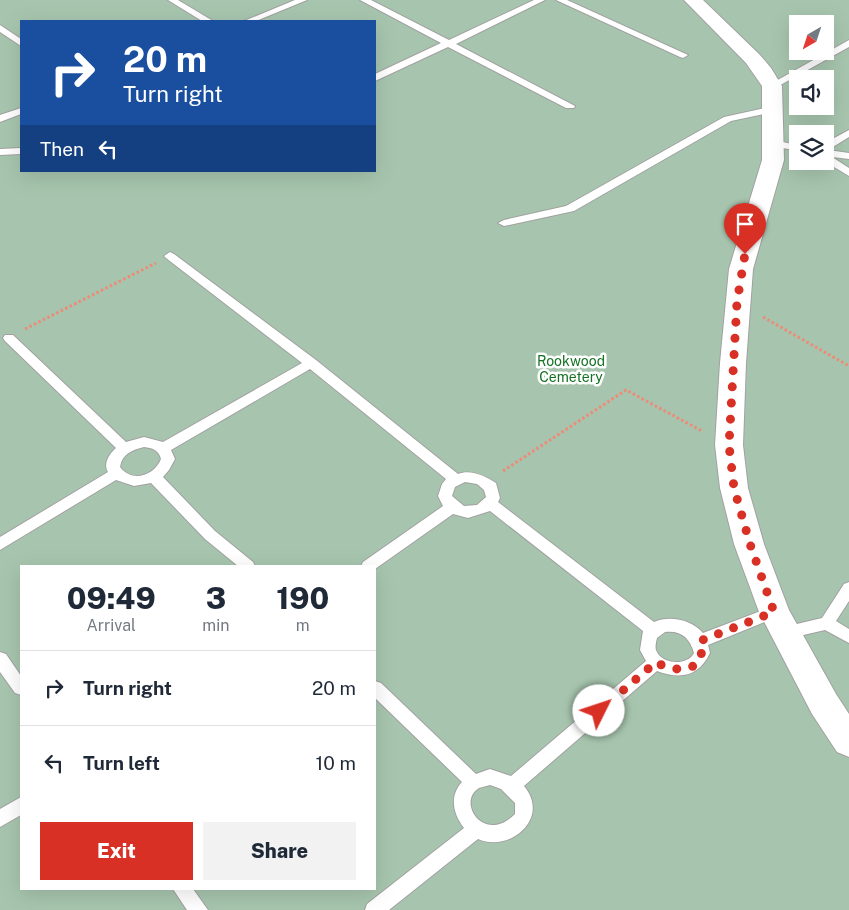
<!DOCTYPE html>
<html lang="en">
<head>
<meta charset="utf-8">
<style>
	:root { --surface:#fff; --page:#f2f2f3; --text:#1f2937; --muted:#747a83; --line:#e0e1e3; --accent:#d93025 }
	body { margin:0; font-family:"Public Sans",sans-serif; background:var(--page); color:var(--text); height:100vh; display:flex; flex-direction:column; font-size:19px; white-space:nowrap }
	* { box-sizing:border-box; margin:0 }
	p { font-size:16px; color:var(--muted) }
	.icon { flex:none; width:28px; height:28px; fill:none; stroke:currentColor; stroke-width:2; stroke-linecap:round; stroke-linejoin:round }
	.map { position:relative; flex:1; overflow:hidden }
	.panel { position:absolute; left:20px; top:565px; width:356px; height:325px; display:flex; flex-direction:column; background:var(--surface); border-radius:0px; box-shadow:0 5px 20px #0002 }
	.panel>* { flex:none }
	.banner { position:absolute; left:20px; top:20px; width:356px; height:152px; border-radius:0px; box-shadow:0 5px 20px #0002; background:#1a4fa0; color:#fff; overflow:hidden }
	.needle { width:32px; rotate:219deg }
	.buttons { position:absolute; left:789px; top:15px; display:grid; gap:10px }
	.buttons a { display:grid; place-items:center; width:45px; height:45px; border-radius:0px; background:var(--surface); box-shadow:0 5px 20px #0002; font-size:25px }
	.pin { position:absolute; display:grid; place-items:center; width:42px; height:42px; color:#fff; margin:-51px -21px; border-radius:50% 50% 50% 0; rotate:-45deg; box-shadow:0 0 5px #0007 }
	.pin .icon { rotate:45deg }
	.me { position:absolute; width:55px; margin:-28px; rotate:49deg; stroke-linejoin:round; filter:drop-shadow(0 0 4px #0008) }
	.turn { display:flex; align-items:center; gap:18px; height:105px; padding:0 20px; font-size:22px }
	.turn .icon { width:65px; height:65px; stroke-width:2.5 }
	.turn b { display:block; font-size:35px; line-height:42px }
	.then { display:flex; align-items:center; height:48px; padding:0 20px; background:#0003; gap:10px; font-size:19px }
	.eta { display:flex; justify-content:space-evenly; align-items:center; height:85px; text-align:center }
	.eta b { font-size:30px; font-weight:800; line-height:35px }
	.cta { display:flex; gap:10px; margin-top:auto; padding:10px 20px }
	.cta a { flex:1; height:58px; border-radius:0px; background:var(--accent); color:#fff; font-size:20px; font-weight:800; line-height:58px; text-align:center }
	.cta a+a { background:var(--page); color:var(--text) }
	ul { padding:0; list-style:none }
	li { display:flex; align-items:center; gap:15px; height:75px; padding:0 20px; border-top:1px solid var(--line) }
	li div { flex:1 }
	li b { display:block; font-size:19px }
	li em { font-style:normal }
	.map>svg:first-child { display:block }
	.cemetery { fill:#a7c5ae; fill-rule:evenodd }
	.lines { fill:none; stroke-linecap:round; stroke-linejoin:round }
	.lane-casing { stroke:#a1a1a1; stroke-width:2 }
	.street-casing { stroke:#a1a1a1; stroke-width:2 }
	.path { stroke:#ee8a75; stroke-width:3; stroke-dasharray:2.5 2.5; stroke-linecap:butt }
	.lane { fill:#fff; fill-rule:evenodd }
	.street { fill:#fff; fill-rule:evenodd }
	.route { stroke:#d93025; stroke-width:9; stroke-dasharray:0 16.2 }
	.labels { text-anchor:middle; dominant-baseline:central; stroke-width:5; stroke-linejoin:round; paint-order:stroke }
	.park-label { font-size:14px; fill:#157223; stroke:#fff }
</style>
</head>
<body>
<div class="map">
<svg width="849" height="910" viewBox="0 0 849 910">
	<rect width="100%" height="100%" fill="#eeebe4"/>
	<path class="cemetery" d="M0,0H849V910H0ZM21,21H375V171H21ZM798,24H825V51H798ZM798,79H825V106H798ZM798,134H825V161H798ZM21,566H375V889H21Z"/>
	<g class="lines">
		<g class="lane-casing">
			<g id="lane">
				<path d="M168,0H178L213,21H202Z"/>
				<path d="M295,0H307L256,21H244Z"/>
				<path d="M360,0H371L449,40L534,0H545L456,44L575,106L574,108H566L448,47L375,81V74L441,43Z"/>
				<path d="M556,0H567L688,55L683,58L680,57Z"/>
				<path d="M0,25L21,39V46L0,32Z"/>
				<path d="M849,40V47L775,88L772,89L767,86Z"/>
				<path d="M774,106L779,109L778,111L731,121L574,211L504,226L498,223L504,220L566,206L724,117Z"/>
				<path d="M21,108V114L0,122V115Z"/>
				<path d="M849,130V137L828,150L849,153V159L832,157L849,168V176L824,161L825,143Z"/>
				<path d="M772,140L798,145V151L768,145L767,143Z"/>
				<path d="M21,148V154L0,155V149Z"/>
				<path d="M170,252L174,254L316,360L458,474C471,469 485,476 496,483L500,498L498,502L654,622C670,615 692,620 703,633L774,606L779,608L782,612L779,616L708,645L710,653C699,676 681,680 657,671L524,786C551,818 510,853 478,839L389,910H365L367,904L464,828C453,814 449,796 462,782L375,698V681L381,683L476,774L490,769L511,776L646,661L640,650L643,631L490,511L468,518L453,514L375,569V566H361L363,562L443,506L438,496L442,484L446,479L310,369L171,450L175,459L169,470L163,477L215,531L253,562L255,566H238L205,539L151,483L134,486L116,480L0,550V537L108,472C103,464 109,454 116,448L5,341L3,338L5,335H13L126,442L144,437L163,442L302,363L166,258L164,256ZM144,447C152,448 159,450 161,459C154,476 132,483 120,467C122,454 132,450 144,447ZM465,482L477,484L484,490L486,497L477,505L464,506L452,496L455,487ZM665,632C681,630 690,638 694,653C688,666 661,665 656,650C655,647 656,642 657,638ZM490,785L501,789L515,803V814C484,845 456,802 479,788C482,787 487,786 490,785Z"/>
				<path d="M849,582V601L836,621L849,629V643L825,630L786,639L780,638L778,633L780,628L822,618L844,584Z"/>
				<path d="M0,652L6,654L21,676V695L15,693L0,672Z"/>
				<path d="M21,797V815L0,827V809Z"/>
				<path d="M173,889H193L208,910H187Z"/>
			</g>
		</g>
		<g class="street-casing">
			<path id="street" d="M684,0H703L760,55L771,68L782,86L784,160L753,269L746,363L743,445L748,488L764,544L789,610L836,694L849,714V757L837,752L812,714L759,612L734,544L720,488L715,445L720,363L729,269L762,160V86L746,63Z"/>
		</g>
		<g class="path">
			<path d="M763,317L849,366"/>
			<path d="M25,329L156,263"/>
			<path d="M503,471L626,390L702,431"/>
		</g>
		<use href="#lane" class="lane"/>
		<use href="#street" class="street"/>
	</g>
	<g class="lines">
		<path class="route" d="M599,711L656,662C675,674 709,673 700,641L774,612L750,544L734,488L729,445L737,302L745,254"/>
	</g>
	<g class="labels">
		<g class="park-label">
			<text x="571" y="361">Rookwood<tspan x="571" dy="16">Cemetery</tspan></text>
		</g>
	</g>
</svg>
<div class="buttons">
<a><svg class="needle" viewBox="-14 -14 28 28"><path d="M0-13l5 13h-10z" fill="#e53935"/><path d="M0 13l5-13h-10z" fill="#747a83"/></svg></a>
<a><svg class="icon" aria-label="sound" viewBox="0 0 24 24"><path d="M4 9h4l5-4v14l-5-4H4zM17 9q2 3 0 6"/></svg></a>
<a><svg class="icon" aria-label="layers" viewBox="0 0 24 24"><path d="M12 4l9 5-9 5-9-5zM3 14l9 5 9-5"/></svg></a>
</div>
<div class="pin" style="left:745px;top:254px;background:#d93025"><svg class="icon" aria-label="arrive" viewBox="0 0 24 24"><path d="M6 21V4h12l-3 4 3 4H6"/></svg></div>
<svg class="me" style="left:599px;top:711px" viewBox="-20 -20 40 40"><circle r="19" fill="#fff"/><path d="M0-13L10 11 0 6-10 11z" fill="#d93025"/></svg>
<div class="banner">
<div class="turn"><svg class="icon" aria-label="right" viewBox="0 0 24 24"><path d="M7 20v-9h11M14 6l5 5-5 5"/></svg><div><b>20 m</b>Turn right</div></div>
<div class="then">Then<svg class="icon" aria-label="left" viewBox="0 0 24 24"><path d="M17 20v-9H6M10 6l-5 5 5 5"/></svg></div>
</div>
<section class="panel">
<div class="eta">
<div><b>09:49</b><p>Arrival</p></div>
<div><b>3</b><p>min</p></div>
<div><b>190</b><p>m</p></div>
</div>
<ul>
<li><svg class="icon" aria-label="right" viewBox="0 0 24 24"><path d="M7 20v-9h11M14 6l5 5-5 5"/></svg><div><b>Turn right</b></div><em>20 m</em></li>
<li><svg class="icon" aria-label="left" viewBox="0 0 24 24"><path d="M17 20v-9H6M10 6l-5 5 5 5"/></svg><div><b>Turn left</b></div><em>10 m</em></li>
</ul>
<div class="cta"><a>Exit</a><a>Share</a></div>
</section>
</div>
</body>
</html>
